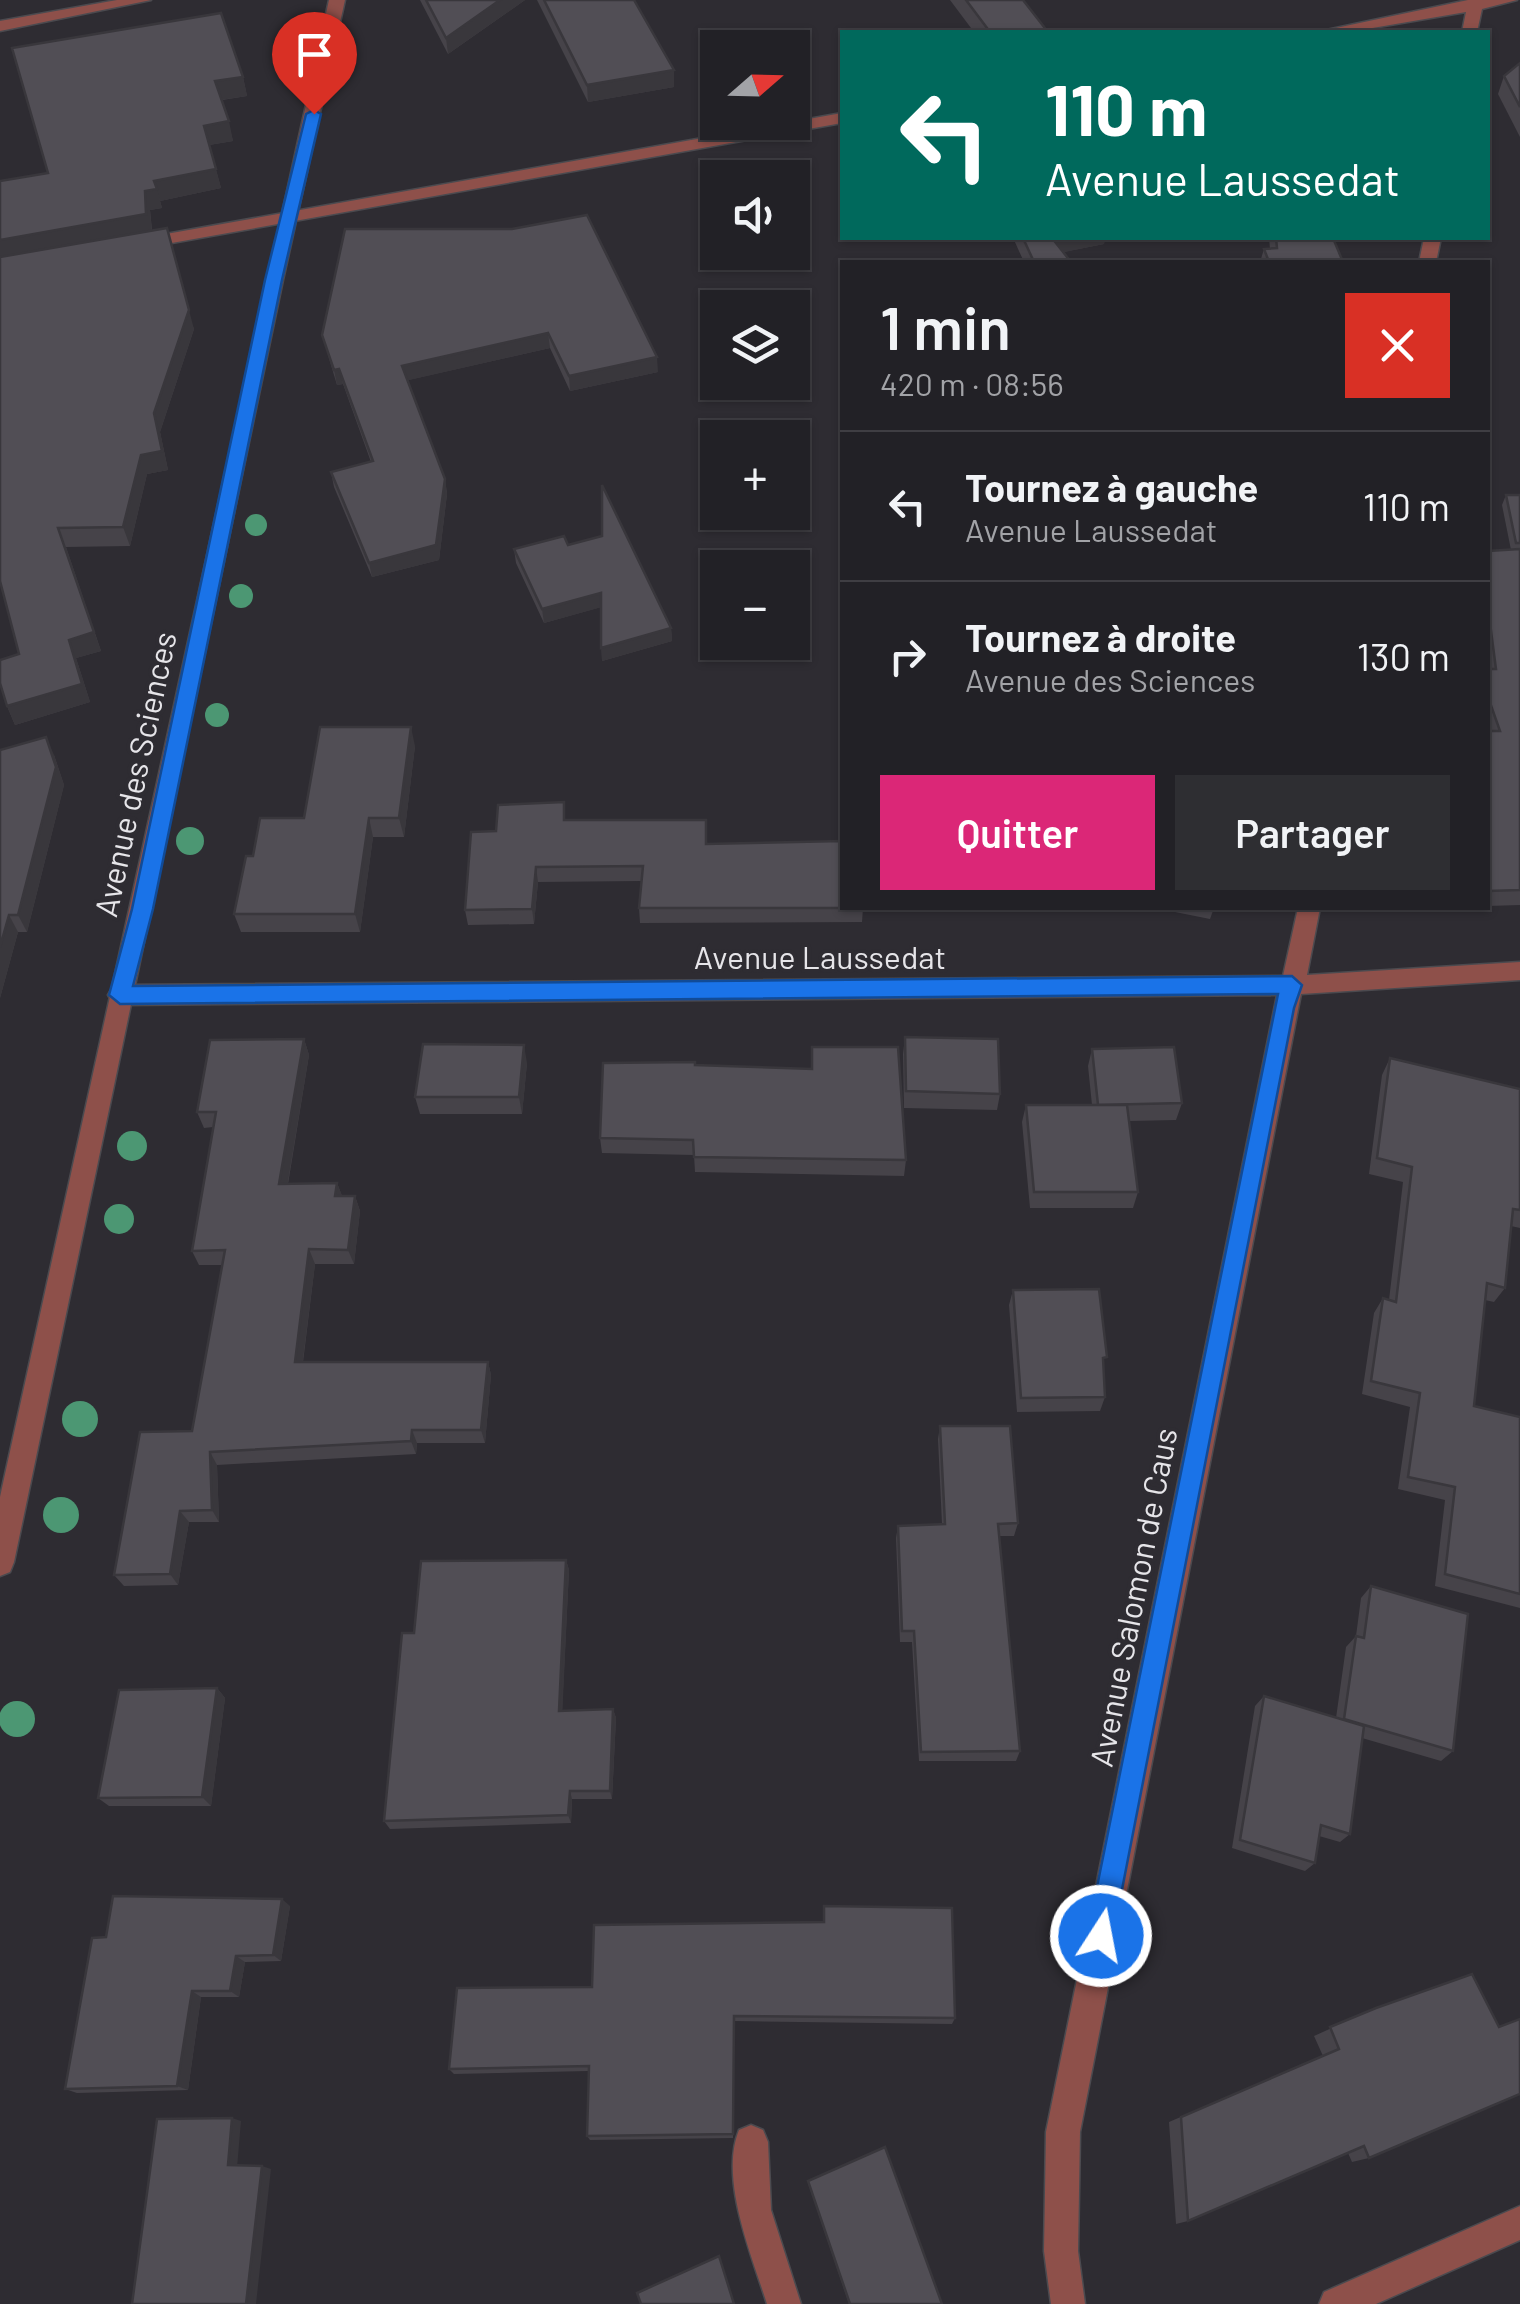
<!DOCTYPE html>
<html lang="fr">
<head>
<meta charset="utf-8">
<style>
	:root { --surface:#222126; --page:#2e2e32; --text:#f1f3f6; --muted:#a2a3a7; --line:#3f3e43; --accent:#db2777 }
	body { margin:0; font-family:Barlow,sans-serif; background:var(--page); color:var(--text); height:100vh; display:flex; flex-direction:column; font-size:38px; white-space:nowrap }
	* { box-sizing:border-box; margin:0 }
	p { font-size:32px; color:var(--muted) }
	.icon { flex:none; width:55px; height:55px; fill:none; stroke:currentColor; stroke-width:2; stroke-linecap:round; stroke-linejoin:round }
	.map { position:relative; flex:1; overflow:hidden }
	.sheet { position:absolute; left:840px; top:260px; width:650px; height:650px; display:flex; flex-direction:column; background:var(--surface); border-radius:0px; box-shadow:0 2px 8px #0004,0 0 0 2px var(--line) }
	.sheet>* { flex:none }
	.guide { position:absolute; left:840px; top:30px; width:650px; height:210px; border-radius:0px; box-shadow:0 2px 8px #0004,0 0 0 2px var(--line); background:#00695c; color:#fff; overflow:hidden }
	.needle { width:65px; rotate:70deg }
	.controls { position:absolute; left:700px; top:30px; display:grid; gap:20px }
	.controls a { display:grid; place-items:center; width:110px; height:110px; border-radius:0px; background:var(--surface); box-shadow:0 2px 8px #0004,0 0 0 2px var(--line); font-size:50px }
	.pin { position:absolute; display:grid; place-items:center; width:85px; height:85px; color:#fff; margin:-102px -42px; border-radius:50% 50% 50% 0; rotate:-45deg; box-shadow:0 0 10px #0007 }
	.pin .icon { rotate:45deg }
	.me { position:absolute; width:110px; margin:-55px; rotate:11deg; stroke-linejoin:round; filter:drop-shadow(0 0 8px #0008) }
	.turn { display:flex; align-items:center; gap:35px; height:210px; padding:0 40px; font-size:45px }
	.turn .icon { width:130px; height:130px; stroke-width:2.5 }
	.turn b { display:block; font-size:70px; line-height:85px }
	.round { display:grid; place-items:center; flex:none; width:105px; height:105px; border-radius:0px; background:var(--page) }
	.summary { display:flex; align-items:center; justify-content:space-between; height:170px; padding:0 40px }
	h1 { font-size:60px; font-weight:600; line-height:75px }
	.cta { display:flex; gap:20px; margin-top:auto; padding:20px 40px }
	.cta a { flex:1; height:115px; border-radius:0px; background:var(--accent); color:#fff; font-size:40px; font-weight:600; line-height:115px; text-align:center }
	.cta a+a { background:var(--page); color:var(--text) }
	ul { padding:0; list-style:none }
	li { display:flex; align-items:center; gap:30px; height:150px; padding:0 40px; border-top:2px solid var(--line) }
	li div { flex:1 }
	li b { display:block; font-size:38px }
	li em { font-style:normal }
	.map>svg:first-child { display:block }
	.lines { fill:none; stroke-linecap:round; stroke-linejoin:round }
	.service-casing { stroke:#4b4a4f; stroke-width:3 }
	.minor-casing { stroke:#4b4a4f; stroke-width:3 }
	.tertiary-casing { stroke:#4b4a4f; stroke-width:3 }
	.service { fill:#8e504a; fill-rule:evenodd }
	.minor { fill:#8e504a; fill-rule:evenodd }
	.tertiary { fill:#8e504a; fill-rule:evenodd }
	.tree { fill:#4c9773 }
	.wall { fill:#464349 }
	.shaded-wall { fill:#39373c }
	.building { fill:#514e55; stroke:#39373c; stroke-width:2.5 }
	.route { fill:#1a73e8; stroke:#114b97; stroke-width:2.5 }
	.labels { text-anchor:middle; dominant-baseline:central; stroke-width:8; stroke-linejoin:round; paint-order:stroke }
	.street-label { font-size:32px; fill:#e6e5e9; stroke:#2e2c32 }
</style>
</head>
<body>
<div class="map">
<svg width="1520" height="2304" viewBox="0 0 1520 2304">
	<rect width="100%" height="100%" fill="#2e2c32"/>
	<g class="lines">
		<g class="service-casing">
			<path id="service" d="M751,2125L763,2130L768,2142L771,2210L801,2304H767C752,2256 719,2179 739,2130Z"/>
		</g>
		<g class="minor-casing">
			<g id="minor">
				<path d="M117,0H151L0,31V21Z"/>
				<path d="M1468,0H1517L1482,9L1477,32H1462L1466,12L1349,32H1317Z"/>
				<path d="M842,113V123L138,249L129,244L138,239Z"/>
				<path d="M1424,238H1441L1436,262H1419Z"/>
				<path d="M1298,908H1320L1307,975L1520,962V980L1301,994L1080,2132L1078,2251L1085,2304H1051L1044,2251L1046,2132L1277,995L120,1005L112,1002L108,995L112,988L120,985L1283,976Z"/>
				<path d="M1520,2206V2240L1376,2304H1319L1324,2292Z"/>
			</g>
		</g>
		<g class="tertiary-casing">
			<path id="tertiary" d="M329,0H345L283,280L14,1562L10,1572L0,1576V1497Z"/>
		</g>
		<use href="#service" class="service"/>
		<use href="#minor" class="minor"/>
		<use href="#tertiary" class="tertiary"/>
	</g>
	<g class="tree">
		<circle cx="256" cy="525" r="11"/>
		<circle cx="241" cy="596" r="12"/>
		<circle cx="217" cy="715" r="12"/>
		<circle cx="190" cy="841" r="14"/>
		<circle cx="132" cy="1146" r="15"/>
		<circle cx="119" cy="1219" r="15"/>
		<circle cx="80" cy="1419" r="18"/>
		<circle cx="61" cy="1515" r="18"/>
		<circle cx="17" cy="1719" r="18"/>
	</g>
	<g class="wall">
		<path d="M420,0H525L448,54Z"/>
		<path d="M537,0H634L674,70V87L588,102Z"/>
		<path d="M950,0H1023L1048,32H974Z"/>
		<path d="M1520,63V137L1498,94L1504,76Z"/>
		<path d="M243,77L247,96L222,100L233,141L209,145L221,188L160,201L162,208L150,210L152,230L194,329L160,432L168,470L147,474L130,546L66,547L101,651L76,658L90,702L15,725L7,706L19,654L48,173Z"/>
		<path d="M345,229L658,372L570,391L550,348L408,380L445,479L447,494L439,560L372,577L334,487L331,472L371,462L343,384L337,385L322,335Z"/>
		<path d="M1014,238H1105L1104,244L1063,252L1071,262H1024L1014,240Z"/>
		<path d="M1269,238H1333L1343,262H1260L1264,249H1270Z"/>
		<path d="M1506,495H1520V905L1488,906V551L1511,550L1502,505Z"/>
		<path d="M568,545L671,628L672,641L602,661L601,607L544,623L516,563L514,549Z"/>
		<path d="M415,746L404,837H373L360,932H241L234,914L253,856L304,818Z"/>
		<path d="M0,750L54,755L64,785L27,932H18L0,998Z"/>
		<path d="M566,820L706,844L863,908L862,922L640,923L639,908L641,881L538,882L534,924L468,925L465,910L496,831Z"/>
		<path d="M1155,908H1214L1210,919Z"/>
		<path d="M905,1037L1000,1094L997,1110L904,1108L903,1054Z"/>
		<path d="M304,1039L309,1055L288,1184L337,1183L342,1196H355L360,1211L354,1264H315L303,1362H488L491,1375L485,1443H417L416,1454L217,1465L219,1522H189L178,1585L124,1586L114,1575L192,1431L222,1265H199L192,1251L213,1127L204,1128L197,1112Z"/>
		<path d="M812,1047L906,1160L904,1176L695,1172L694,1155L602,1153L600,1138L695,1065L811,1069Z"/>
		<path d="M1092,1049L1182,1103L1176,1120L1129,1121L1138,1192L1133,1208H1030L1022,1122L1026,1105H1092L1088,1066Z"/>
		<path d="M1390,1058L1520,1089V1228L1511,1226L1505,1288L1494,1302L1485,1300L1474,1406L1520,1417V1608L1435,1586L1445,1500L1398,1489L1410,1407L1362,1394L1374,1313L1383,1298L1389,1300L1403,1182L1369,1174L1382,1075Z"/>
		<path d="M527,1063L522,1114H420L415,1097Z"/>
		<path d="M1013,1290L1105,1397L1100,1411L1017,1412L1009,1305Z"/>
		<path d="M940,1426L1018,1523L1014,1536H999L1020,1751L1016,1761H919L912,1642H900L896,1538L898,1526L942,1524L938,1439Z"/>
		<path d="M566,1560L569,1570L562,1711L613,1709L616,1718L612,1799H572L571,1823L390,1829L384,1821L414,1633Z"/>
		<path d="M1371,1586L1453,1751L1441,1761L1362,1738L1350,1834L1340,1842L1319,1836L1315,1863L1305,1871L1232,1848L1255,1706L1264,1696L1336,1718L1346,1647L1356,1636L1361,1598Z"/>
		<path d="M217,1688L225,1698L211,1806H109L98,1798Z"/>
		<path d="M290,1906L281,1961L245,1962L239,1997H201L188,2090L77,2093L65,2089L106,1937Z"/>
		<path d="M824,1906L955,2018L952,2024L734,2021L733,2138L590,2140L587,2136L589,2071L454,2074L449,2069L592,1987L823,1922Z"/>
		<path d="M1376,2008L1369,2158L1352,2162L1348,2153L1188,2221L1176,2224L1169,2122L1323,2056L1314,2036Z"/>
		<path d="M808,2181L942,2304H849L808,2183Z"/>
	</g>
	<g class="shaded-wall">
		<path d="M500,0H525L448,54L446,38Z"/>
		<path d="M674,70V87L588,102L587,85Z"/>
		<path d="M243,77L247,96L220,100L215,81Z"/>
		<path d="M229,121L233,141L209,145L204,126Z"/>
		<path d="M216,169L221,188L160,201L154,181Z"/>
		<path d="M157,189L162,208L150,210L152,233L0,260V240L145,191Z"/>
		<path d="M167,228L194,329L160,432L168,470L147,474L130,546L123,527L141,455L154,413Z"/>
		<path d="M1052,238H1105L1104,244L1050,255Z"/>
		<path d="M548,333L550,348L405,381L402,366Z"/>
		<path d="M657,357L658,372L570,391L569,376Z"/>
		<path d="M339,369L343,384L337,385L334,370Z"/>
		<path d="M445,479L447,494L439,560L372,577L369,563Z"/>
		<path d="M58,528L101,651L76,658L90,702L15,725L7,706L69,640Z"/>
		<path d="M601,593L602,607L544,623L542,609Z"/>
		<path d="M671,628L672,641L602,661L601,648Z"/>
		<path d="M411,727L415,746L404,837L399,818Z"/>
		<path d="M46,737L54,755L64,785L27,932L18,915Z"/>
		<path d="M369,818L373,837L360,932L355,914Z"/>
		<path d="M536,867L538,882L534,924L532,909Z"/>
		<path d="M9,915L18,932L0,998V947Z"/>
		<path d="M304,1039L309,1055L285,1199L279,1184Z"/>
		<path d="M524,1045L527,1063L522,1114L519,1097Z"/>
		<path d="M337,1183L343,1198L335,1196Z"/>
		<path d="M355,1196L360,1211L354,1264L348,1250Z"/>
		<path d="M309,1249L315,1264L301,1375L295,1362Z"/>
		<path d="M488,1362L491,1375L485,1443L481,1430Z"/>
		<path d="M412,1430L417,1443L416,1454L411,1441Z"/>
		<path d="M210,1452L217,1465L219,1522L212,1510Z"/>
		<path d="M180,1511L189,1522L178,1585L170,1574Z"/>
		<path d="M566,1560L569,1570L562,1720L559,1711Z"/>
		<path d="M217,1688L225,1698L211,1806L202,1797Z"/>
		<path d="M613,1709L616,1718L612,1799L610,1791Z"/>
		<path d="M570,1791L572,1799L571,1823L568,1815Z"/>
		<path d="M282,1899L290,1906L281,1961L273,1955Z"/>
		<path d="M236,1956L245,1962L239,1997L230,1991Z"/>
		<path d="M192,1991L201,1997L188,2090L177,2086Z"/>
		<path d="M232,2118L241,2121L237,2168L228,2165Z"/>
		<path d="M262,2166L271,2169L256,2304H246Z"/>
	</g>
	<g class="building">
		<path d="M426,0H500L446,38Z"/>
		<path d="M544,0H634L674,70L587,85Z"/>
		<path d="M966,0H1023L1048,32H990Z"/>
		<path d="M221,13L243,77L215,81L229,121L204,126L216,169L154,181L157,189L145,191L146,214L0,240V181L48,173L12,48Z"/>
		<path d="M1520,63V107L1504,76Z"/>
		<path d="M587,215L657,357L569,376L548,333L402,366L445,479L436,545L369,563L331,472L373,461L339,369L334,370L322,335L345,229H512Z"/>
		<path d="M167,228L189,310L154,413L162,451L141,455L123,527L58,528L94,632L69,640L82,684L7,706L0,683V660L19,654L0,581V257Z"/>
		<path d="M1023,238H1052L1071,262H1034Z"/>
		<path d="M1276,238H1333L1343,262H1269L1264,249L1277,248Z"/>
		<path d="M602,485L671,628L601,648V593L542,609L514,549L564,536L568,545L602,536Z"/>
		<path d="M1506,495H1520V543H1516Z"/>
		<path d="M1520,549V890L1488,891V731H1500L1488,697V669H1496L1488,608V551Z"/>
		<path d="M320,727H411L399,818H369L355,914H234L246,856H253L260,818H304Z"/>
		<path d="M46,737L56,767L18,915H9L0,947V750Z"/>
		<path d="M564,802V820H706V844L842,841V908H639L643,866L536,867L532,909L465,910L471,832L496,831L498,805Z"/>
		<path d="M905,1037L998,1039L1000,1094L906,1091Z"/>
		<path d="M304,1039L279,1184L337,1183L335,1196H355L348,1250L309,1249L295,1362H488L481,1430H412L411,1441L210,1452L212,1510L180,1511L170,1574L114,1575L140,1432L192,1431L225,1250L192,1251L216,1112H197L210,1040Z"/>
		<path d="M423,1044L524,1045L519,1097H415Z"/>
		<path d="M812,1047H898L906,1160L694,1157L693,1140L600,1138L603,1063L695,1062V1065L812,1069Z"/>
		<path d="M1174,1047L1182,1103L1098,1105L1092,1049Z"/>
		<path d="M1390,1058L1520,1089V1210L1513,1209L1505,1288L1487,1283L1474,1406L1520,1417V1594L1445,1574L1455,1487L1408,1477L1420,1393L1371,1381L1383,1298L1396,1302L1412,1167L1377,1158Z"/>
		<path d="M1026,1105H1127L1138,1192H1034Z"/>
		<path d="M1099,1289L1107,1357L1103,1358L1105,1397L1021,1398L1013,1290Z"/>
		<path d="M940,1426H1010L1018,1523L998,1524L1020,1751L921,1752L914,1631H902L898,1526L945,1524Z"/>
		<path d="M566,1560L559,1711L613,1709L610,1791H570L568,1815L384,1821L402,1633H414L421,1561Z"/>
		<path d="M1371,1586L1468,1614L1453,1751L1344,1719L1356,1636L1364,1638Z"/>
		<path d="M217,1688L202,1797L98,1798L119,1690Z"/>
		<path d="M1264,1696L1364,1726L1350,1834L1321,1825L1315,1863L1240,1840Z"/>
		<path d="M113,1896L282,1899L273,1955L236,1956L230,1991H192L177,2086L65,2089L92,1938L106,1937Z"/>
		<path d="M824,1906L952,1908L955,2018L734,2016L733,2134L587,2136L589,2066L449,2069L457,1988L592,1987L594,1925L824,1922Z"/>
		<path d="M1472,1974L1499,2027L1520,2019V2094L1369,2158L1364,2146L1188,2221L1181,2117L1339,2049L1330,2027L1376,2008Z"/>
		<path d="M232,2118L228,2165L262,2166L246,2304H132L157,2119Z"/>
		<path d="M885,2147L942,2304H850L808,2181Z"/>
		<path d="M719,2256L734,2304H641L637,2293Z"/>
	</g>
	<path class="route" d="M314,110L321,114L282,280L153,909L133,986L1292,976L1302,985L1294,1008L1111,1946L1101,1951L1091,1946L1087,1936L1278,994L120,1004L109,995L132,909L265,280L306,114Z"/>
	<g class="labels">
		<g class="street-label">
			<text transform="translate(134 774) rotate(-78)">Avenue des Sciences</text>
			<text x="820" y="956">Avenue Laussedat</text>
			<text transform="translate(1132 1597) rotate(-79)">Avenue Salomon de Caus</text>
		</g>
	</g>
</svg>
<div class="controls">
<a><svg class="needle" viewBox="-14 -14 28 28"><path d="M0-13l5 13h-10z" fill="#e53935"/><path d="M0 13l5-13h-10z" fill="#a2a3a7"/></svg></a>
<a><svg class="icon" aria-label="sound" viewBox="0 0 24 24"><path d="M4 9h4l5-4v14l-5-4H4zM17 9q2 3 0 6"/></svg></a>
<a><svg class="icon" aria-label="layers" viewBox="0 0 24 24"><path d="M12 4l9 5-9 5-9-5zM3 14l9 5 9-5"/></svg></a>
<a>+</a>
<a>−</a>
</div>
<div class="pin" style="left:314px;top:114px;background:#d93025"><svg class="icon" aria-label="arrive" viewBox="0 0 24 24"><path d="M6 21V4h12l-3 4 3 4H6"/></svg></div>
<svg class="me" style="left:1101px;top:1936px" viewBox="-20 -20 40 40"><circle r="17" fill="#1a73e8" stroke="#fff" stroke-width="3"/><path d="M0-11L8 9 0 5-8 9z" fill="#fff"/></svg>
<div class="guide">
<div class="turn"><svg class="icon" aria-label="left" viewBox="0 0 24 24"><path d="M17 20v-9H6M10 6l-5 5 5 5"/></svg><div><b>110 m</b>Avenue Laussedat</div></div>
</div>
<section class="sheet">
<div class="summary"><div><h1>1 min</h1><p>420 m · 08:56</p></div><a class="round" style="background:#d93025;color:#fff"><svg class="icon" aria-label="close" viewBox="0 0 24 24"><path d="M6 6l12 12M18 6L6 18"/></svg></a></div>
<ul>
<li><svg class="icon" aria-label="left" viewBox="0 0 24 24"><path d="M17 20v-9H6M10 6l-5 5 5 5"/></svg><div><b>Tournez à gauche</b><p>Avenue Laussedat</p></div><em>110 m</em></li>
<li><svg class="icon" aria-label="right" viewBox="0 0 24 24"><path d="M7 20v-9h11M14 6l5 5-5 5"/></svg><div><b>Tournez à droite</b><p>Avenue des Sciences</p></div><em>130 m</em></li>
</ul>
<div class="cta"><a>Quitter</a><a>Partager</a></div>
</section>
</div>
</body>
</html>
